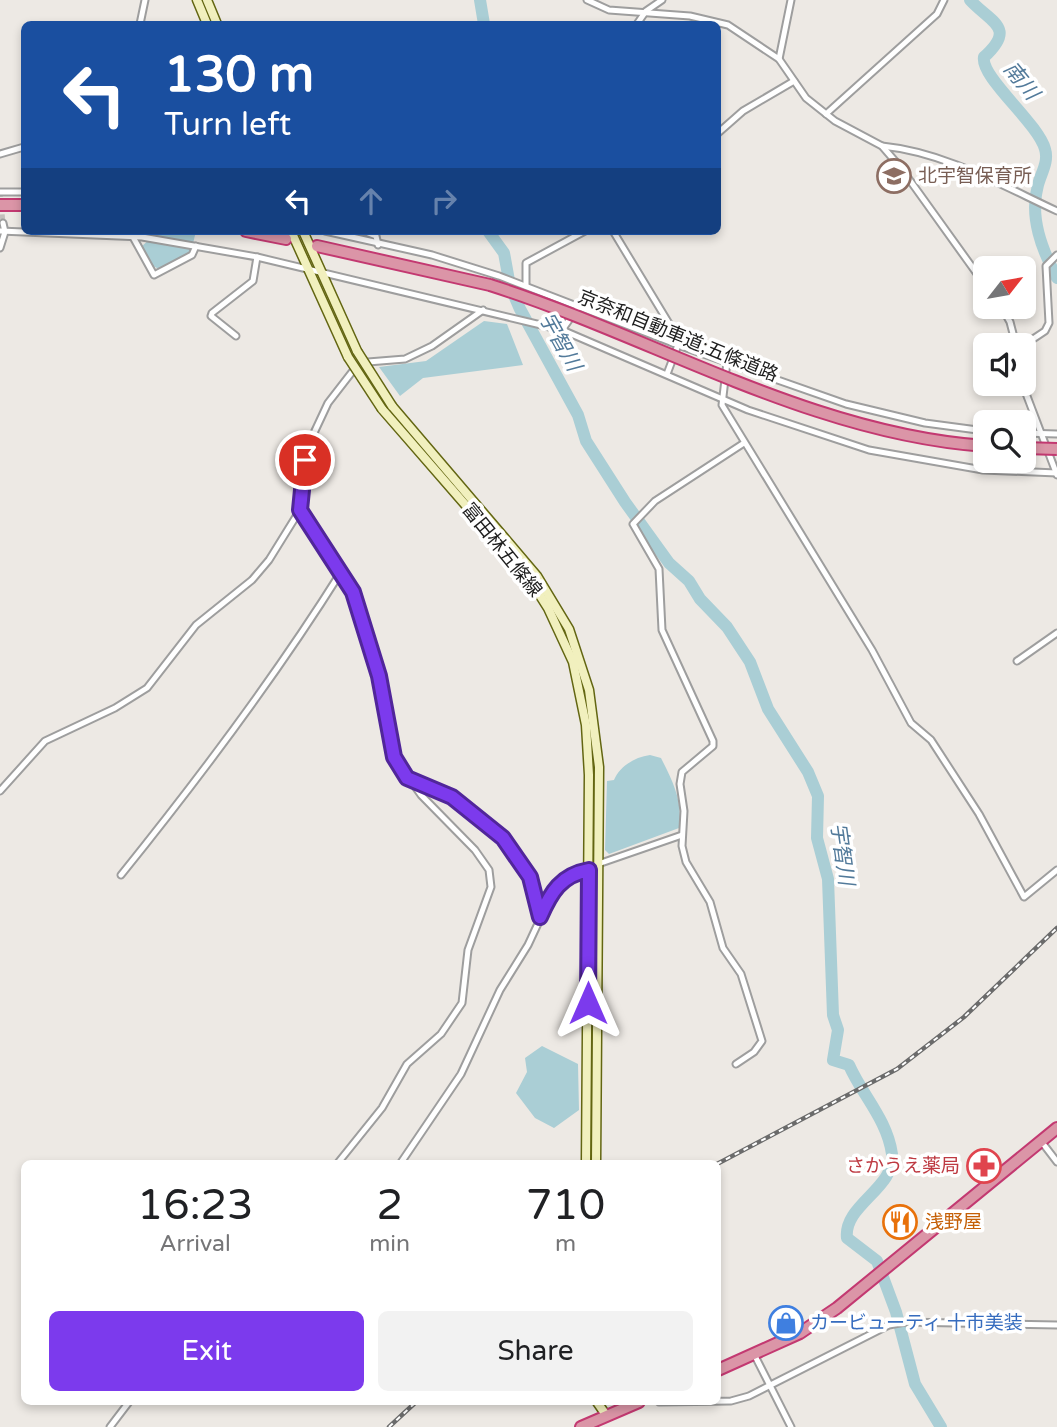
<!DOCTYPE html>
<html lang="en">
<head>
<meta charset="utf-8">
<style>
	:root { --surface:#fff; --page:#f2f2f2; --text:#202124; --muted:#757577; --accent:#7c3aed }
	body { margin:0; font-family:"Varela Round","Noto Sans JP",sans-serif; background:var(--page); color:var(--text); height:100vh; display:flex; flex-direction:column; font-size:26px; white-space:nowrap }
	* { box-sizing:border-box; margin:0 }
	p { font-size:23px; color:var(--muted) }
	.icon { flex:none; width:38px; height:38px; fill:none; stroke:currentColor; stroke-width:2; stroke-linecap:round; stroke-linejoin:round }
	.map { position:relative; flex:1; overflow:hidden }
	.side { position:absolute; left:21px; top:1160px; width:700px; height:245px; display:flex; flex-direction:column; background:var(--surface); border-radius:10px; box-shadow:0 4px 10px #0003 }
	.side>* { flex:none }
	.top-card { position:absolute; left:21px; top:21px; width:700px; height:214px; border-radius:10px; box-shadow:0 4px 10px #0003; background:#1a4fa0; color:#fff; overflow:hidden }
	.needle { width:46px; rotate:59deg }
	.controls { position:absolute; left:973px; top:256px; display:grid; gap:14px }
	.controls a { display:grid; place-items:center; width:63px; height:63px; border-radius:10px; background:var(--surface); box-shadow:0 4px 10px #0003; font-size:35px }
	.pin { position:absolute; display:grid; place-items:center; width:60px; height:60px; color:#fff; margin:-30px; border:4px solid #fff; border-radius:50%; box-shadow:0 2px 7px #0007 }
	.me { position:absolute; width:77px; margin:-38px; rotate:0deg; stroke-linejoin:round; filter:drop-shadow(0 0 5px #0008) }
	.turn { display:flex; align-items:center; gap:24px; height:147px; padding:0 28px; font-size:32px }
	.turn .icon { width:91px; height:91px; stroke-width:2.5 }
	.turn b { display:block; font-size:49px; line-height:60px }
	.lanes { display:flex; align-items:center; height:66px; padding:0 28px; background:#0003; justify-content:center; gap:35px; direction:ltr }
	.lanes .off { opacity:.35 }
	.eta { display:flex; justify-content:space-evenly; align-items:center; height:119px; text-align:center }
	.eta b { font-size:42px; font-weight:600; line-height:49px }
	.action { display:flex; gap:14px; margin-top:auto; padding:14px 28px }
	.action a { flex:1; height:80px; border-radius:10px; background:var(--accent); color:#fff; font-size:28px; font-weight:600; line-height:80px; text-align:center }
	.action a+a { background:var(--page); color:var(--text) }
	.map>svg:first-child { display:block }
	.water { fill:#aaced5 }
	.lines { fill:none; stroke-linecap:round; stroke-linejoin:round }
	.river { stroke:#aaced5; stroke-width:12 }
	.street-tunnel { stroke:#c3c0bc; stroke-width:5; stroke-dasharray:5 2.5; stroke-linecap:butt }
	.street-casing { stroke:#9e9e9e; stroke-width:9 }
	.secondary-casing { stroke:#636612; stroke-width:11 }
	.highway-casing { stroke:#c33971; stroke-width:14 }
	.street { stroke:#fff; stroke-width:5 }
	.secondary { stroke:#f1f0be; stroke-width:8 }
	.highway { stroke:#db95a7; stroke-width:10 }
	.rail-casing { stroke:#6b6b6b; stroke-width:4.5 }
	.rail { stroke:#fff; stroke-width:2; stroke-dasharray:5; stroke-linecap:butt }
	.secondary-bridge-casing { stroke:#636612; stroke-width:11; stroke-linecap:butt }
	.highway-bridge-casing { stroke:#c33971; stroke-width:14; stroke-linecap:butt }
	.secondary-bridge { stroke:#f1f0be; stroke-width:8 }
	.highway-bridge { stroke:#db95a7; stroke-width:10 }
	.route-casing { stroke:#51269a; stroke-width:18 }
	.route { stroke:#7c3aed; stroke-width:12 }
	.labels { text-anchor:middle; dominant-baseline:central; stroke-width:7; stroke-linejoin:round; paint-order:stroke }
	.education-label { font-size:19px; fill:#785e54; stroke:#fff; text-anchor:start }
	.street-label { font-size:19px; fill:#1d1d1d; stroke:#fff }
	.health-label { font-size:19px; fill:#be3a42; stroke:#fff; text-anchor:end }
	.food-label { font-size:19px; fill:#c56008; stroke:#fff; text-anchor:start }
	.shop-label { font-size:19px; fill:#366cbe; stroke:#fff; text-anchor:start }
	.water-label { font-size:21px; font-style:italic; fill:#527a9a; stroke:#fff }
</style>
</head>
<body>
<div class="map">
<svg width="1057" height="1427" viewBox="0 0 1057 1427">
	<rect width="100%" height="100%" fill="#ede9e4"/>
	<g class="water">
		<path d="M159,231H196L191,252L159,269L153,266L141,247Z"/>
		<path d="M484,321L507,324L523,365L423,378L400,396L379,367L426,361Z"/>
		<path d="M650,755L661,758C673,782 683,801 679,828L609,854L605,850L607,781L614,780C620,766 635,757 650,755Z"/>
		<path d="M542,1046L578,1064L579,1110L554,1128L535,1118L516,1093L527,1072L525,1058Z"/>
	</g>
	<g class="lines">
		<g class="river">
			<path d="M480,0L484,24"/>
			<path d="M970,0C991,23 1017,27 984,57C980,77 1038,123 1045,149C1049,162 1041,173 1038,185C1029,217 1042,250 1057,278"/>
			<path d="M488,231L504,253L510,286L520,309L578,415L586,441L625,502L669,563L689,581L700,599L727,627L750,662L768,709L808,772L818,796L817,838L828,879L833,1015L838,1030L833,1060L849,1065C862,1095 887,1119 892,1154C896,1188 843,1205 847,1238L877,1261L896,1312L915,1384L941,1427"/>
		</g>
		<path class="street-tunnel" d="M0,192L3,223"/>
		<g class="street-casing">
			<g id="street">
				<path d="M587,0L609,10L690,16L728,25L779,59L806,98L835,121L882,146L901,168L985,285"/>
				<path d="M140,24L145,0"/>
				<path d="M637,24L646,11L662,0"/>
				<path d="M779,59L791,0"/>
				<path d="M826,114L937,14L944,0"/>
				<path d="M718,133L743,111L794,81"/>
				<path d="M882,146C944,152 1001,185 1057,211"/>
				<path d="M0,154L24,147"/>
				<path d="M0,192H24"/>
				<path d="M0,231L142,237L257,257L562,330L748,410L869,450L983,470L1057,473"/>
				<path d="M325,231L432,255L499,276L678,345L846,404L925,423L985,431"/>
				<path d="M363,231L376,236L378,245"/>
				<path d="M613,231L676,335L678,345L667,374"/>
				<path d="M133,237L154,275L192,255L196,246"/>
				<path d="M0,248L5,232L3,223"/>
				<path d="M526,286V263L585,231"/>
				<path d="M1001,306L1010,322L1016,345"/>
				<path d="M562,330L579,306"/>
				<path d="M236,336L211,316L212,313L253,281L257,257"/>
				<path d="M1024,345L1045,331L1049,323L1046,266L1057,255"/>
				<path d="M727,362L722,405L872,650L911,723L931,740L979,814L1024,897L1057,870"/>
				<path d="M1022,383L1057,475"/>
				<path d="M1024,433L1057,434"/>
				<path d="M300,510L353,592L379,676L394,757L421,795L475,850L489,870L491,887L468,950L462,1003L441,1034L407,1064L382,1108L337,1164"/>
				<path d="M1017,661L1057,633"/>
				<path d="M407,778C472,802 528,846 540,917"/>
				<path d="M0,791L45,741L115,708L147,688L196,625L252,580L269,560L300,510L302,477L313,435L328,403L352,372L368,362L405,359L432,346L483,310"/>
				<path d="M121,875C200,777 274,679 341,572"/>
				<path d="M736,1064L754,1052L762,1041L741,974L723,948L710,902L686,862L682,846L684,811L680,784L682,772L713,746V741L662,630L659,569L633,524L655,501L744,443"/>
				<path d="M1041,1141L1057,1162"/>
				<path d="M400,1164L461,1074L500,990L528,945L556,885L575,872L682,835"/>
				<path d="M754,1354L791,1427"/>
				<path d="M659,1402L731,1401L749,1396L889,1325L905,1322L1057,1325"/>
				<path d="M110,1427L129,1402"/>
			</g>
		</g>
		<g class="secondary-casing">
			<g id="secondary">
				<path d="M197,0L207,24"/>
				<path d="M207,0L217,24"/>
				<path d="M291,231L348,357"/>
				<path d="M303,231L357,351"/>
				<path d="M392,406L537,576L569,629L589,690L599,767L596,1164"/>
				<path d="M382,409L529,578L548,608L573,662L586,725L589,775L586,1164"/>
				<path d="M597,1402L606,1415"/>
			</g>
		</g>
		<g class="highway-casing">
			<g id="highway">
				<path d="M0,205H24"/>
				<path d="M246,231L286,239"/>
				<path d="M317,246L490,285"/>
				<path d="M718,1370L800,1333L837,1308L1057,1128"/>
				<path d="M581,1427L639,1402"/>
			</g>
		</g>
		<use href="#street" class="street"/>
		<use href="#secondary" class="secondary"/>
		<use href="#highway" class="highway"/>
		<g class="rail-casing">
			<g id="rail">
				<path d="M717,1164L897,1069L964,1017L1057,928"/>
				<path d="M389,1427L416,1402"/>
			</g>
		</g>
		<use href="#rail" class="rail"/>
		<g class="secondary-bridge-casing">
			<g id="secondary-bridge">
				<path d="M357,351L392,406"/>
				<path d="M348,357L382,409"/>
			</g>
		</g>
		<g class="highway-bridge-casing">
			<g id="highway-bridge">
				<path d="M490,285C653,337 811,434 985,446"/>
				<path d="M1024,448L1057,449"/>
			</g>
		</g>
		<use href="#secondary-bridge" class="secondary-bridge"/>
		<use href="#highway-bridge" class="highway-bridge"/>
	</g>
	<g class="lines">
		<g class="route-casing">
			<path id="route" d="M305,460L300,510L353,592L379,676L394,757L407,778L452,797L503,838L530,877L540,917C551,892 561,875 589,870L588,1003"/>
		</g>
		<use href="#route" class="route"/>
	</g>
	<defs>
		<g id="school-ring" transform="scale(1.75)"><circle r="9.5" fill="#fff" stroke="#8d6e63" stroke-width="1.5"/><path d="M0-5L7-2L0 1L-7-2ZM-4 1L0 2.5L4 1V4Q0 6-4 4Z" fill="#8d6e63"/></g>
		<g id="pharmacy-ring" transform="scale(1.75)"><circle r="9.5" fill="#fff" stroke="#e0444e" stroke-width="1.5"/><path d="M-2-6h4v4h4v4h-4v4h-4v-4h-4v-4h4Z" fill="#e0444e"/></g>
		<g id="restaurant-ring" transform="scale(1.75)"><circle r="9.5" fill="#fff" stroke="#e8710a" stroke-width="1.5"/><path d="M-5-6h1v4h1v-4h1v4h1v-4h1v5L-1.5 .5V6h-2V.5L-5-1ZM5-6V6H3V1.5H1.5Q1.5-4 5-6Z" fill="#e8710a"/></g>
		<g id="shop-ring" transform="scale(1.75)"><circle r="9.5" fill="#fff" stroke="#3f7fe0" stroke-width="1.5"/><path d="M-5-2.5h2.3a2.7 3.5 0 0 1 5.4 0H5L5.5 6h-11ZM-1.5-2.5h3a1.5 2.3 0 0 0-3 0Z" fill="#3f7fe0"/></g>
	</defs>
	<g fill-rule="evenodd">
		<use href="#school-ring" x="894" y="176"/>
		<use href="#pharmacy-ring" x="984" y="1166"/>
		<use href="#restaurant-ring" x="900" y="1222"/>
		<use href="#shop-ring" x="786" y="1323"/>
	</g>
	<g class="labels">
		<g class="education-label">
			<text x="918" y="176">北宇智保育所</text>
		</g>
		<g class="street-label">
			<text transform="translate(678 336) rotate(22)">京奈和自動車道;五條道路</text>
			<text transform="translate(502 550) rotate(51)">富田林五條線</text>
		</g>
		<g class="health-label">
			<text x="960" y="1166">さかうえ薬局</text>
		</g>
		<g class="food-label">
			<text x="925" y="1222">浅野屋</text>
		</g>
		<g class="shop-label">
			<text x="810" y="1323">カービューティ 十市美装</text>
		</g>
		<g class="water-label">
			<text transform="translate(1021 81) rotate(51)">南川</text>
			<text transform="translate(560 342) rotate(61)">宇智川</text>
			<text transform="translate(842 854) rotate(82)">宇智川</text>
		</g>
	</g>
</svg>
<div class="controls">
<a><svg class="needle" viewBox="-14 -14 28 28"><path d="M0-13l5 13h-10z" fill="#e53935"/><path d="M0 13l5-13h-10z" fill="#757577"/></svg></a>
<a><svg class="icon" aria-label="sound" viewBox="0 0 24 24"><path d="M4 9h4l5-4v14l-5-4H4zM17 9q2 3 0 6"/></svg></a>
<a><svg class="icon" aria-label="search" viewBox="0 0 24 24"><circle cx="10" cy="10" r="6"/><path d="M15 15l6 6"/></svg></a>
</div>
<div class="pin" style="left:305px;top:460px;background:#d93025"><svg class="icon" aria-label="arrive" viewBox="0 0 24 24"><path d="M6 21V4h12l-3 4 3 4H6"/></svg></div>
<svg class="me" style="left:588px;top:1003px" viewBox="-20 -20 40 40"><path d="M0-17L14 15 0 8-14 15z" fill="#7c3aed" stroke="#fff" stroke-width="4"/></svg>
<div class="top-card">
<div class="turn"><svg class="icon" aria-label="left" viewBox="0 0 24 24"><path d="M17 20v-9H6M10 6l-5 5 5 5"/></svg><div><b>130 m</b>Turn left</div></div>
<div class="lanes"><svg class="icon" aria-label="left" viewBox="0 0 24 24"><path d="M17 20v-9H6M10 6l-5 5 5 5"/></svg><svg class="icon off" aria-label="ahead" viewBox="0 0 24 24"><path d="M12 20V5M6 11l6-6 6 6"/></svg><svg class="icon off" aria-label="right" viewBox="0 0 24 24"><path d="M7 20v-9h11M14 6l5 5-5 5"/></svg></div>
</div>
<section class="side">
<div class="eta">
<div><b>16:23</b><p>Arrival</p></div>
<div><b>2</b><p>min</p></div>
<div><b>710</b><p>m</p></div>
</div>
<div class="action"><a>Exit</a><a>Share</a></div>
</section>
</div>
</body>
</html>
